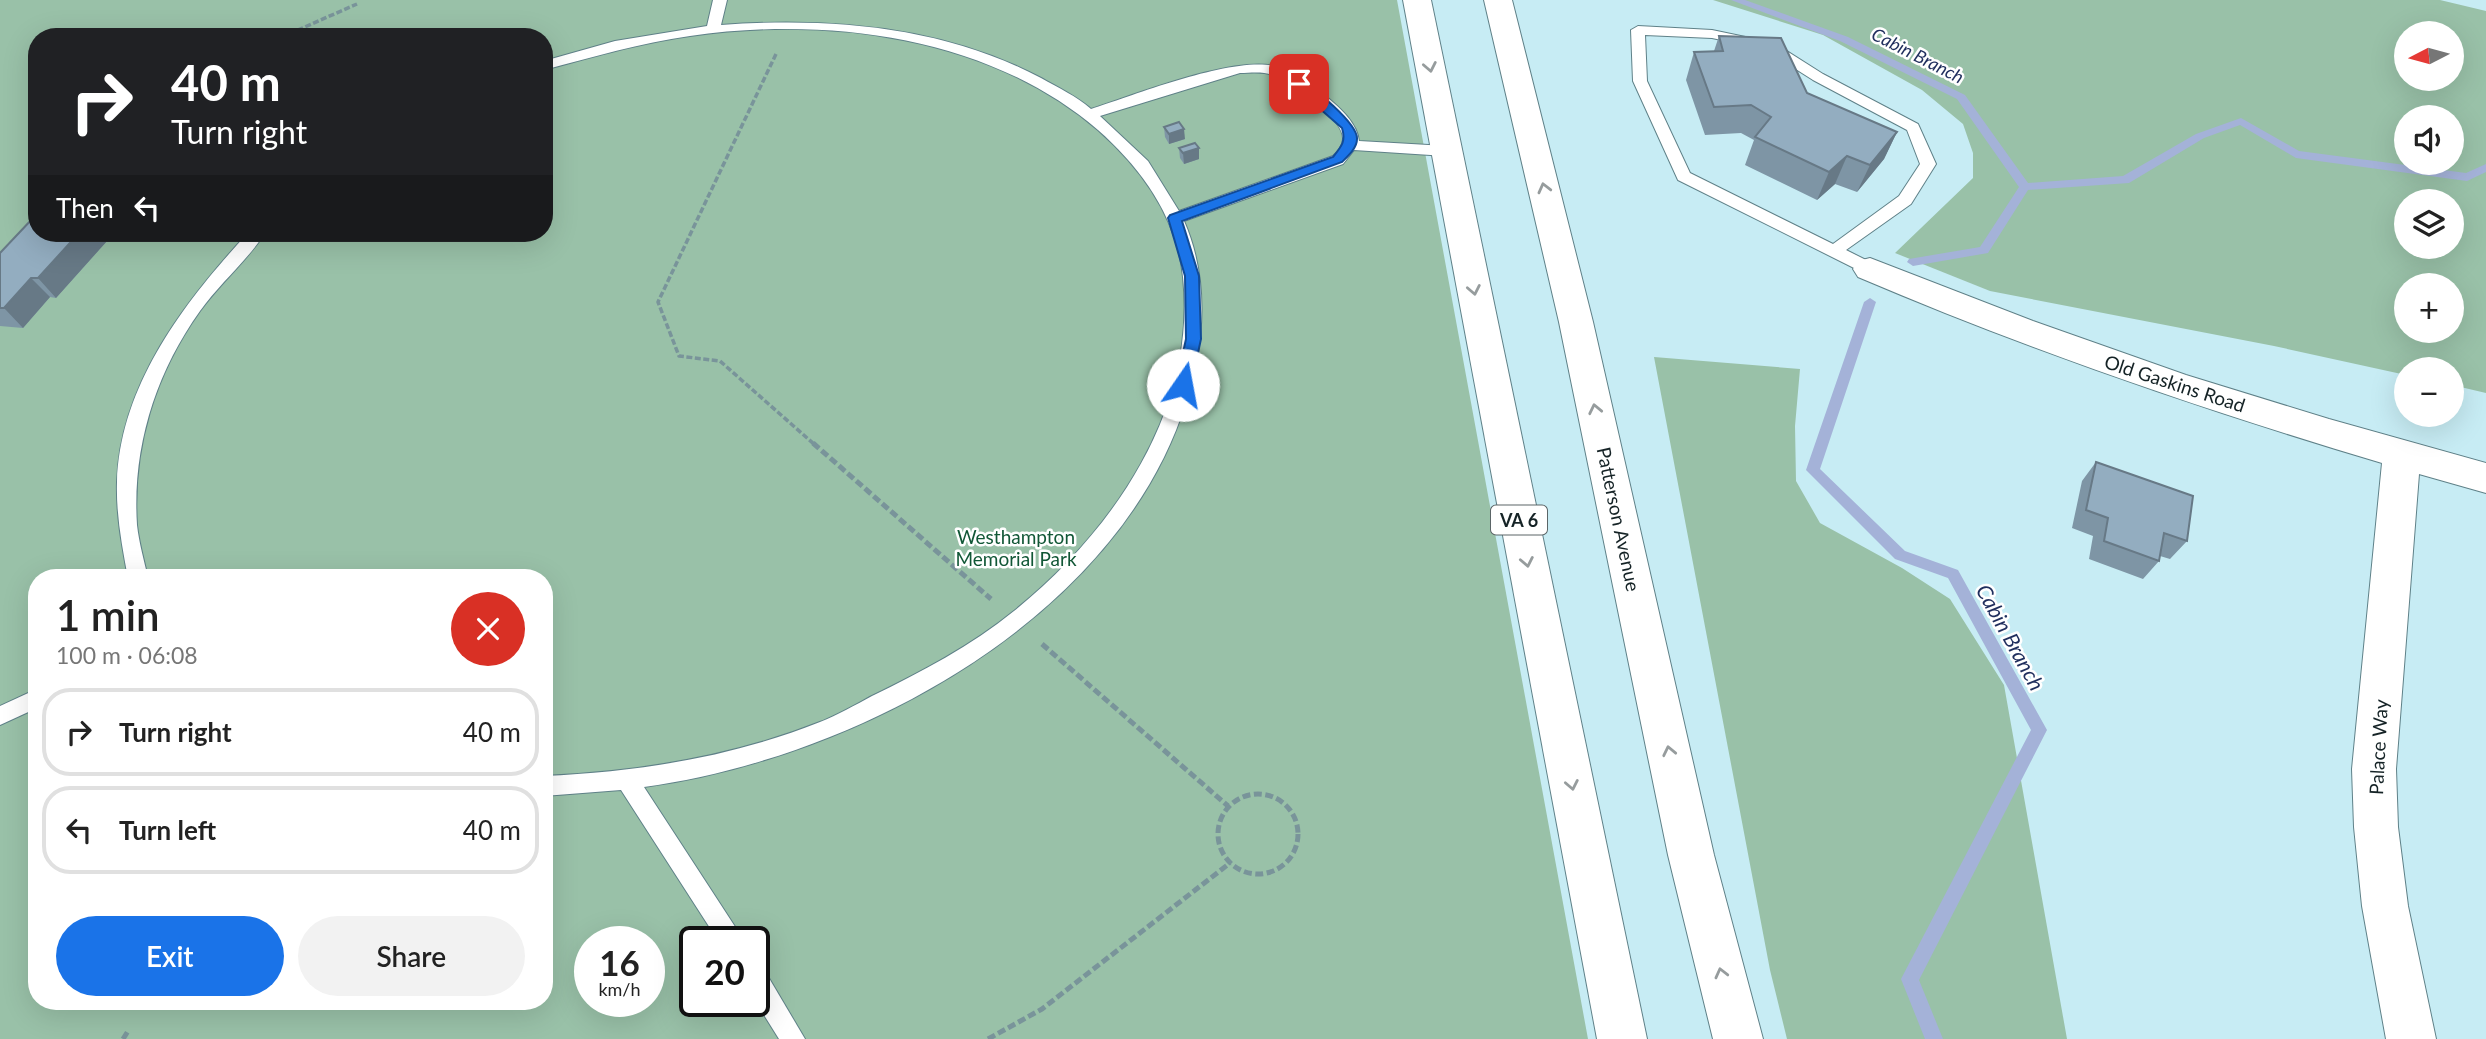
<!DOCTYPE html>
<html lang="en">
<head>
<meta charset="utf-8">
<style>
	:root { --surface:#fff; --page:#f2f2f2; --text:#222; --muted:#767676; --line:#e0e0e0; --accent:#1a73e8 }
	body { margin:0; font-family:Lato,sans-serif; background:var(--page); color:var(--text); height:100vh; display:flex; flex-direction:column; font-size:26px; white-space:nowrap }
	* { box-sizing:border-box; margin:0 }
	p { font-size:23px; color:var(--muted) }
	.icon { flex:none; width:38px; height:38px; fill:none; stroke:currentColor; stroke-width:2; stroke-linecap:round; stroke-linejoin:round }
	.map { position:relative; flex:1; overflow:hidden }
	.panel { position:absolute; left:28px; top:569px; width:525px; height:441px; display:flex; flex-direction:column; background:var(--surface); border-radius:28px; box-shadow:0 7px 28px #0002 }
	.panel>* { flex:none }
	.banner { position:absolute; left:28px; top:28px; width:525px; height:214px; border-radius:28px; box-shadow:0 7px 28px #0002; background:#202124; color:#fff; overflow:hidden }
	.needle { width:46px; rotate:264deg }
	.fabs { position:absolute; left:2394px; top:21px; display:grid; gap:14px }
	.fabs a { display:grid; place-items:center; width:70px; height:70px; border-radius:50%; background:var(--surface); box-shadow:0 7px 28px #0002; font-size:35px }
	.speed { position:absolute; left:574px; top:926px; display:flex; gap:14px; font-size:35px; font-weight:700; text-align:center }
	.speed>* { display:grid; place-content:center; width:91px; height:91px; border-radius:50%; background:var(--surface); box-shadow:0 7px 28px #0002; line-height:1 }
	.speed small { font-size:18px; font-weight:400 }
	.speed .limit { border:4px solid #111; border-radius:10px; background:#fff; color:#111 }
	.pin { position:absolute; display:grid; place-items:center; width:60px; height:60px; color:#fff; margin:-30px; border-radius:14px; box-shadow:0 4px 10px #0006 }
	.me { position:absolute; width:77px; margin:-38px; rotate:12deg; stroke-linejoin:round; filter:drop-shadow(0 0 5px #0008) }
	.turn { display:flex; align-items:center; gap:24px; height:147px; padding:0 28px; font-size:32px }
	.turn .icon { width:91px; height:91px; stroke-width:2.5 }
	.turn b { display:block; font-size:49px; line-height:60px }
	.then { display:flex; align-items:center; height:66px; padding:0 28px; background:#0003; gap:14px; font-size:26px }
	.round { display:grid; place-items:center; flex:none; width:74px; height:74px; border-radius:37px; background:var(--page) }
	.head { display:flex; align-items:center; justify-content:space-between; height:119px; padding:0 28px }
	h1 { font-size:42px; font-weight:600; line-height:52px }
	.button { display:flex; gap:14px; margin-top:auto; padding:14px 28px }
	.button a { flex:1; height:80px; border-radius:42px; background:var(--accent); color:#fff; font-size:28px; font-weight:600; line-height:80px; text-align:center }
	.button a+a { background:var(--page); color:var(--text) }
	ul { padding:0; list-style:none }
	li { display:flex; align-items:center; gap:21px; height:88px; margin:0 14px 10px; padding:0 14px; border:4px solid var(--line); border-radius:28px }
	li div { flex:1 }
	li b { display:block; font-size:26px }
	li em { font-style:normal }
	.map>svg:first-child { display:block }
	.green { fill:#99c1a8; fill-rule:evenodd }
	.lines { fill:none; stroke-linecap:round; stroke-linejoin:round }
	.stream { fill:#a4b2d8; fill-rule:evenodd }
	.lane-casing { stroke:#5f8188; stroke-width:2 }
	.street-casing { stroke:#5f8188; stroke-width:2 }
	.primary-casing { stroke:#5f8188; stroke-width:2 }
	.path-far1 { stroke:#79949a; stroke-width:3.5; stroke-dasharray:6 2.5; stroke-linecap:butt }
	.path { stroke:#79949a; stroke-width:5; stroke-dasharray:8 3.5; stroke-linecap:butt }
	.lane { fill:#fff; fill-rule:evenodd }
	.street { fill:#fff; fill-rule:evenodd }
	.primary { fill:#fff; fill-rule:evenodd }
	.wall { fill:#7e95a5 }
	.shaded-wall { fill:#677986 }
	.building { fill:#93adc0; stroke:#677986; stroke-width:2 }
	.oneway { stroke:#969c9d }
	.route { fill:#1a73e8; stroke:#114b97; stroke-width:2 }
	.labels { text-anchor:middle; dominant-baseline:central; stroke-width:5; stroke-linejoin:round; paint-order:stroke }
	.far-water-label { font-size:18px; font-style:italic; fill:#1f2e5d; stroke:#fff }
	.shield { fill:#fff; stroke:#5b6567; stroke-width:2 }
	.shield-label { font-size:18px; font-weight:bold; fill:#152326 }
	.street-label { font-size:19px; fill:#152326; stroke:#fff }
	.park-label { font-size:19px; fill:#115736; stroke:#fff }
	.water-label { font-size:21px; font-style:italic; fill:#1f2e5d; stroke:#fff }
</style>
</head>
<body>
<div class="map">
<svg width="2486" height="1039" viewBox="0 0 2486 1039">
	<rect width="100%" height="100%" fill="#c7ecf4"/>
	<g class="green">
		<path d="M0,0H1397L1588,1039H0ZM37,37H544V233H37ZM37,578H544V1001H37ZM590,942H649V1001H590ZM695,942H754V1001H695Z"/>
		<path d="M1713,0H2440L2486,11V393L2452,385V369H2406V375L2274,346L1990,291L1895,253L1973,178V153L1963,124L1922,90L1823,35ZM2406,33H2452V79H2406ZM2406,117H2452V163H2406ZM2406,201H2452V247H2406ZM2406,285H2452V331H2406Z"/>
		<path d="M1654,357L1800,369L1795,426L1796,481L1820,523L1902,568L1950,599L2004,685L2067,1039H1787L1770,970Z"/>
	</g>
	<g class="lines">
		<g class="stream">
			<path d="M1731,0H1745L1848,37L1965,95L2028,183L2123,176L2196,134L2241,118L2299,151L2466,173L2486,164V172L2467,181L2296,158L2240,125L2204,138L2129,183L2028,190L1988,253L1913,266L1907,262L1909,259L1980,247L2019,187L1957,99L1840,41Z"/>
			<path d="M1870,298L1876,302L1820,469L1905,551L1958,570L2047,730L1919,980L1943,1039H1925L1901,979L2031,730L1948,578L1895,559L1806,470L1864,302Z"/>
		</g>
		<g class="lane-casing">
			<g id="lane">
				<path d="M713,0H727L721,25C830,17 943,26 1041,78C1059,88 1076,96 1091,109C1135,95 1237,54 1278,67C1296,72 1314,86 1328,98C1341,109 1357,123 1359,141L1446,146L1454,151L1446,156L1354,150L1343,164L1184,221C1209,278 1205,343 1186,402C1119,618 857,758 644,787L745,942H719L621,790L544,796V776C638,772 732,757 820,722C838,715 855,705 872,696C921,672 971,646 1014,611C1113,531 1197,410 1183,277C1177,217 1141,168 1098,130C988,36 829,16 690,36C640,43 593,57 544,70V61L615,41L707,26ZM1240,73C1250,73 1262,71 1272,75C1290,81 1344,118 1343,139C1343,146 1338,151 1333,156L1179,211L1148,161L1100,116Z"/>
				<path d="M1638,26L1712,30L1774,43L1823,74L1918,124L1936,164L1911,204L1846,250L1876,265L1878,269L1876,273H1864L1678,180L1633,81L1631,30ZM1645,35L1712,38L1764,49L1813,80L1907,130L1920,164L1899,196L1833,244L1690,173L1647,81Z"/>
				<path d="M248,233H265C247,261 220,283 200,311C155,374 132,448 137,525C139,543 144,560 148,578H128C122,546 116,515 117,482C120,385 185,301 248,233Z"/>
				<path d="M37,689V708L0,725V706Z"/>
				<path d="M754,964L763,968L805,1039H779L754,999Z"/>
			</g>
		</g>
		<g class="street-casing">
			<path id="street" d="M1870,258L2033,321L2186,375L2329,419L2486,463V493L2419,474L2396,769L2398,827L2408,906L2436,1039H2386L2362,906L2354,827L2352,769L2382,463C2204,410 2029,350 1858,277L1853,269L1858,261Z"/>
		</g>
		<g class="primary-casing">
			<g id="primary">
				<path d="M1403,0H1431L1647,1039H1597Z"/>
				<path d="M1484,0H1512L1593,322L1714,855L1763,1039H1713L1668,855L1559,322Z"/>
			</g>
		</g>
		<g class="path-far1">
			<path d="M282,37L357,4"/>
			<path d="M776,54L658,302L679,356L720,361L815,445"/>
		</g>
		<g class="path">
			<path d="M813,443L991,599"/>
			<path d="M1042,644L1228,806"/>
			<circle cx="1258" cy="834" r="40"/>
			<path d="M123,1039L128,1031"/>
			<path d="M988,1039L1042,1009L1230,863"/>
		</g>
		<use href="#lane" class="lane"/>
		<use href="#street" class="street"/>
		<use href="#primary" class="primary"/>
	</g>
	<g class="wall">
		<path d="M1719,36L1807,93L1897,132L1884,159L1857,192L1835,184L1817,200L1745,165L1754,140L1741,133L1705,135L1686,80L1694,52L1714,51Z"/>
		<path d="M1164,127L1185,139L1169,144L1165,137Z"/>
		<path d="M1179,148L1199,159L1184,164L1180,158Z"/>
		<path d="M104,238L107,241L56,298L50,297L23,328L0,326V253Z"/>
		<path d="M2096,462L2187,541L2170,559L2160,556L2159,561L2143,579L2089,559L2093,536L2072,528L2082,481Z"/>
	</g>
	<g class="shaded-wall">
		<path d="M1184,129L1185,139L1169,144V134Z"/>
		<path d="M1897,132L1884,159L1857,192L1870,165Z"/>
		<path d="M1199,148V159L1184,164L1183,153Z"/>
		<path d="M1847,156L1835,184L1817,200L1829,172Z"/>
		<path d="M79,233H109L104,238L107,241L56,298L38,278Z"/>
		<path d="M31,278L50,297L23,328L4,308Z"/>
	</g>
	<g class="building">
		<path d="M1719,36L1781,38L1807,93L1897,132L1870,165L1847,156L1829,172L1755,137L1771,117L1751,105L1714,107L1694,52L1723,51Z"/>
		<path d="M1179,122L1184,129L1169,134L1164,127Z"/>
		<path d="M1195,143L1199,148L1183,153L1179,148Z"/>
		<path d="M34,217L37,218V233H79L38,278H31L4,308H0V253Z"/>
		<path d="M2096,462L2193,496L2187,541L2164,533L2159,561L2104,541L2108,518L2086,510Z"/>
	</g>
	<defs><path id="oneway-chevron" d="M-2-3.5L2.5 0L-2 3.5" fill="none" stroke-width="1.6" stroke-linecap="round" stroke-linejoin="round" transform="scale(1.75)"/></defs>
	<g class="oneway">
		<use href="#oneway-chevron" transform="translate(1430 67) rotate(79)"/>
		<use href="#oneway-chevron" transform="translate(1544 188) rotate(-104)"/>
		<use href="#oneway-chevron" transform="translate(1474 290) rotate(79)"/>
		<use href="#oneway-chevron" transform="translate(1595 409) rotate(-102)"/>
		<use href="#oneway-chevron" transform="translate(1527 562) rotate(79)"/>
		<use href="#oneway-chevron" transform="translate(1669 751) rotate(-102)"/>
		<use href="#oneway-chevron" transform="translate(1572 785) rotate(79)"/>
		<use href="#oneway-chevron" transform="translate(1721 973) rotate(-104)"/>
	</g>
	<path class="route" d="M1299,81C1313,86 1358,124 1357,139C1357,148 1348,156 1342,162L1182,221L1199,276L1201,339L1191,385L1189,389H1178L1176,385L1186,339L1185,276L1168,218L1170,215L1333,157C1342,146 1346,141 1342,128L1295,87V82Z"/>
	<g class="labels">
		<g class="far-water-label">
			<text transform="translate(1918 55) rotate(27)">Cabin Branch</text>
		</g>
		<rect class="shield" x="1491" y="505.5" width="56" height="29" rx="5"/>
		<g class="shield-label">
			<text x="1519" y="520">VA 6</text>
		</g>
		<g class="street-label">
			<text transform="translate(2175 383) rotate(18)">Old Gaskins Road</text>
			<text transform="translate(1619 519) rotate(78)">Patterson Avenue</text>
			<text transform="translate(2378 747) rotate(-87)">Palace Way</text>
		</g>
		<g class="park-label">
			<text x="1016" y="536">Westhampton<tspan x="1016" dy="22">Memorial Park</tspan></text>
		</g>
		<g class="water-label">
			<text transform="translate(2011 637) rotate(61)">Cabin Branch</text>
		</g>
	</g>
</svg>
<div class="fabs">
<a><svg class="needle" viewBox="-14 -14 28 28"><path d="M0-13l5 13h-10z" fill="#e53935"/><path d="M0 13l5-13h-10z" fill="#767676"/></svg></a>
<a><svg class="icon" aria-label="sound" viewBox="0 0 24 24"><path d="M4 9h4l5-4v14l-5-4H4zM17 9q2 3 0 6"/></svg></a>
<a><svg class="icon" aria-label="layers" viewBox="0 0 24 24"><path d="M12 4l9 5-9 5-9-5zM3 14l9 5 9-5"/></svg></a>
<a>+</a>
<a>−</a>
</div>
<div class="speed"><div>16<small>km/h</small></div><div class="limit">20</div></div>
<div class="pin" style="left:1299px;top:84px;background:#d93025"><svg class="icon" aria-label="arrive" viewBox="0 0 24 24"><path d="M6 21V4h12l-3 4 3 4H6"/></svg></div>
<svg class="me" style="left:1183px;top:385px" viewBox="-20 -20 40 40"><circle r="19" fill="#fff"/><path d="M0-13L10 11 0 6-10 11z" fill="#1a73e8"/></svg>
<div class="banner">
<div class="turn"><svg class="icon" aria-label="right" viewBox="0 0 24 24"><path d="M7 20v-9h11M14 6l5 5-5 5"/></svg><div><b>40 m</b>Turn right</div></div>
<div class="then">Then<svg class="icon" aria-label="left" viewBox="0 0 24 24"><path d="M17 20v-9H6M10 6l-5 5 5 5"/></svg></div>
</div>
<section class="panel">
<div class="head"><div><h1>1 min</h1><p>100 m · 06:08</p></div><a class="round" style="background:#d93025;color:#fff"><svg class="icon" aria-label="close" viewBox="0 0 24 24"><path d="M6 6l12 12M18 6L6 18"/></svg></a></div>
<ul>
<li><svg class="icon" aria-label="right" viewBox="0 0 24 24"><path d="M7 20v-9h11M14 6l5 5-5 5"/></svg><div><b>Turn right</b></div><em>40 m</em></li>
<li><svg class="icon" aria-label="left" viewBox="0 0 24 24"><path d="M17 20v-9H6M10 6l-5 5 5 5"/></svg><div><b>Turn left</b></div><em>40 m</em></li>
</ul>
<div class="button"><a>Exit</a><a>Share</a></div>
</section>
</div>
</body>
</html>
